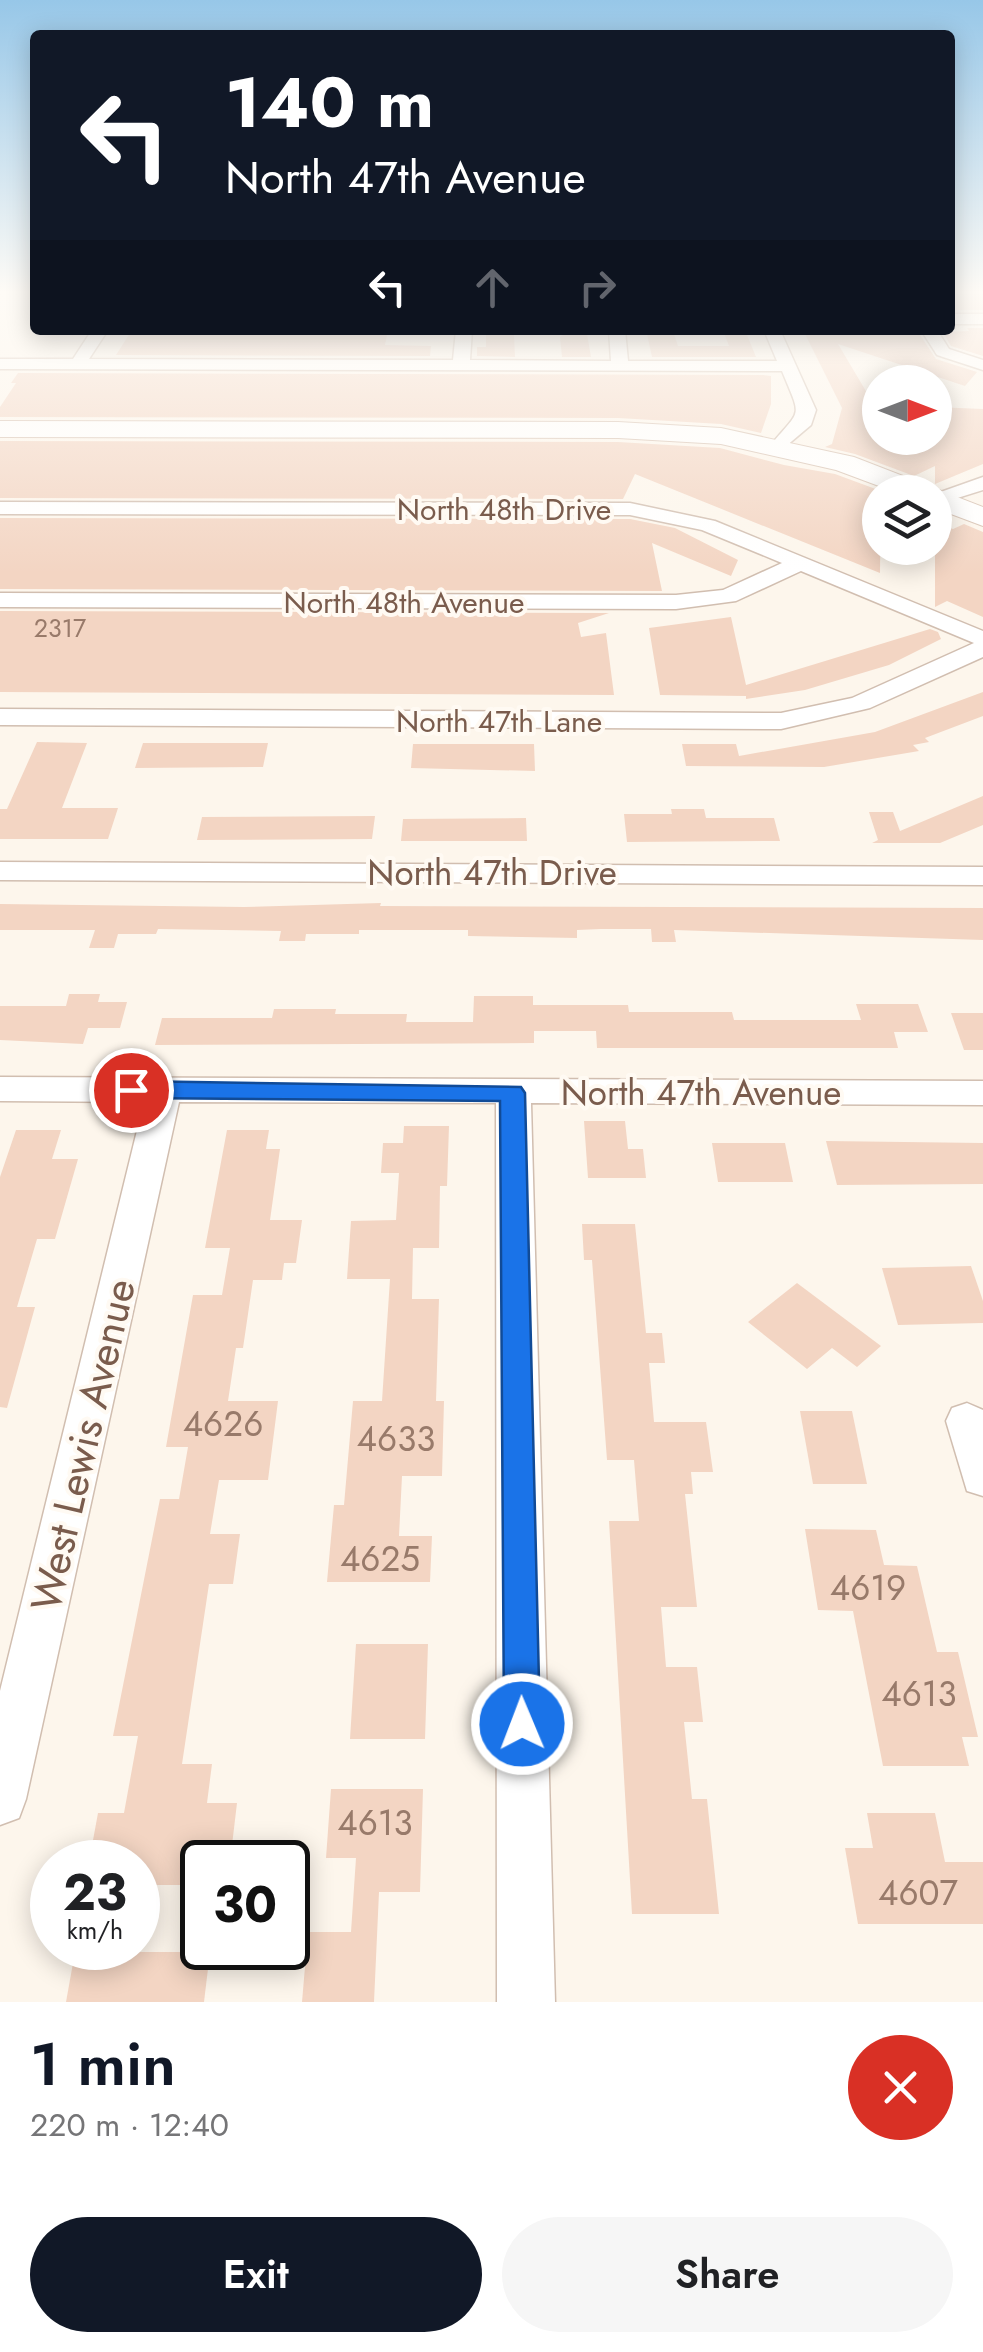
<!DOCTYPE html>
<html lang="en">
<head>
<meta charset="utf-8">
<style>
	:root { --surface:#fff; --page:#f6f6f6; --text:#202124; --muted:#757577; --accent:#111827 }
	body { margin:0; font-family:Jost,sans-serif; background:var(--page); color:var(--text); height:100vh; display:flex; flex-direction:column; font-size:38px; white-space:nowrap }
	* { box-sizing:border-box; margin:0 }
	p { font-size:32px; color:var(--muted) }
	.icon { flex:none; width:55px; height:55px; fill:none; stroke:currentColor; stroke-width:2; stroke-linecap:round; stroke-linejoin:round }
	.map { position:relative; height:2002px; overflow:hidden }
	.panel { display:flex; flex-direction:column; background:var(--surface); flex:1 }
	.panel>* { flex:none }
	.banner { position:absolute; left:30px; top:30px; width:925px; height:305px; border-radius:10px; box-shadow:0 5px 25px #0003; background:#111827; color:#fff; overflow:hidden }
	.needle { width:65px; rotate:90deg }
	.fabs { position:absolute; left:862px; top:365px; display:grid; gap:20px }
	.fabs a { display:grid; place-items:center; width:90px; height:90px; border-radius:50%; background:var(--surface); box-shadow:0 5px 25px #0003; font-size:50px }
	.speed { position:absolute; left:30px; top:1840px; display:flex; gap:20px; font-size:50px; font-weight:700; text-align:center }
	.speed>* { display:grid; place-content:center; width:130px; height:130px; border-radius:50%; background:var(--surface); box-shadow:0 5px 25px #0003; line-height:1 }
	.speed small { font-size:25px; font-weight:400 }
	.speed .limit { border:5px solid #111; border-radius:15px; background:#fff; color:#111 }
	.pin { position:absolute; display:grid; place-items:center; width:85px; height:85px; color:#fff; margin:-42px; border:5px solid #fff; border-radius:50%; box-shadow:0 2px 10px #0007 }
	.me { position:absolute; width:110px; margin:-55px; rotate:359deg; stroke-linejoin:round; filter:drop-shadow(0 0 8px #0008) }
	.turn { display:flex; align-items:center; gap:35px; height:210px; padding:0 30px; font-size:45px }
	.turn .icon { width:130px; height:130px; stroke-width:2.5 }
	.turn b { display:block; font-size:70px; line-height:85px }
	.lanes { display:flex; align-items:center; height:95px; padding:0 30px; background:#0003; justify-content:center; gap:50px; direction:ltr }
	.lanes .off { opacity:.35 }
	.round { display:grid; place-items:center; flex:none; width:105px; height:105px; border-radius:52px; background:var(--page) }
	.headline { display:flex; align-items:center; justify-content:space-between; height:170px; padding:0 30px }
	h1 { font-size:60px; font-weight:600; line-height:75px; color:var(--accent) }
	.primary-button { display:flex; gap:20px; margin-top:auto; padding:20px 30px }
	.primary-button a { flex:1; height:115px; border-radius:60px; background:var(--accent); color:#fff; font-size:40px; font-weight:600; line-height:115px; text-align:center }
	.primary-button a+a { background:var(--page); color:var(--text) }
	.map>svg:first-child { display:block }
	.building { fill:#f3d5c3 }
	.lines { fill:none; stroke-linecap:round; stroke-linejoin:round }
	.street-casing { stroke:#d1beb0; stroke-width:3 }
	.secondary-casing { stroke:#d6c0b0; stroke-width:2 }
	.street { fill:#fff; fill-rule:evenodd }
	.secondary { fill:#fff; fill-rule:evenodd }
	.route { fill:#1a73e8; stroke:#114b97; stroke-width:2.5 }
	.labels { text-anchor:middle; dominant-baseline:central; stroke-width:8; stroke-linejoin:round; paint-order:stroke }
	.far-number-label { font-size:25px; fill:#987a6a }
	.far-street-label { font-size:30px; fill:#7a5c4d; stroke:#fffaf3 }
	.street-label { font-size:35px; fill:#7a5c4d; stroke:#fffaf3 }
	.near-number-label { font-size:35px; fill:#987a6a }
	.near-street-label { font-size:42px; fill:#7a5c4d; stroke:#fffaf3 }
</style>
</head>
<body>
<div class="map">
<svg width="983" height="2002" viewBox="0 0 983 2002">
	<rect width="100%" height="100%" fill="#fdf6ec"/>
	<g class="building">
		<path d="M950,292H983V310H954Z"/>
		<path d="M967,328H983V356L951,346L943,332L969,331Z"/>
		<path d="M132,330H388L385,345L431,346L430,356L116,355Z"/>
		<path d="M723,330H745L756,357H652L647,334H674L678,346H729Z"/>
		<path d="M803,330L918,332L936,359L977,372L965,386L838,344L873,403L878,404L882,445L897,438H935V407L983,409V464L935,484V466L914,476L855,454L825,447L832,444L842,408Z"/>
		<path d="M564,334H587L591,357H562L560,337Z"/>
		<path d="M486,335H514L515,357L477,356V347H486Z"/>
		<path d="M18,373L763,375L771,376V404L761,433L721,424L618,418L0,417V407L16,383H11Z"/>
		<path d="M0,441L618,442L720,448L784,465L835,474L881,491L880,573L635,474L623,499L0,498Z"/>
		<path d="M0,518L630,519L675,528L738,560L731,576L652,543L662,591L0,589Z"/>
		<path d="M935,522L953,529L964,524L983,532V617L947,601L935,607Z"/>
		<path d="M0,611L609,613L578,623L581,637L606,633L614,695L0,692Z"/>
		<path d="M731,617L746,685L930,629L938,632L941,639L889,665L805,690L746,699V696L660,695L649,628Z"/>
		<path d="M983,692V716L925,738L929,742L913,745L919,751L824,767L686,766L682,744H736L739,756L875,732Z"/>
		<path d="M37,742L87,743L62,808H118L108,839H0V809H7Z"/>
		<path d="M143,743H268L263,767L135,768Z"/>
		<path d="M413,744H534L535,771L411,768Z"/>
		<path d="M983,796V825L940,843H872L878,840L869,812H893L900,831Z"/>
		<path d="M671,809H704L706,818H774L780,841L627,842L624,814H672Z"/>
		<path d="M375,816L372,839L197,840L202,817Z"/>
		<path d="M526,818L527,841H401L403,819Z"/>
		<path d="M381,903L380,906L983,908V940L674,930L676,942H652L651,929H601L577,930V938L468,936V930H359V934H306L305,941H279L281,931L158,929L156,934H118L114,948H89L95,930H0V904L244,907Z"/>
		<path d="M69,994H100L98,1002H127L120,1028H88L83,1044L0,1040V1006H66Z"/>
		<path d="M474,996H533V1005H628L629,1012H732L734,1020H861L856,1004H918L928,1032H894L898,1048H597L596,1031H534V1043L155,1045L162,1018H272L274,1009H336L335,1014H407L406,1022H473Z"/>
		<path d="M951,1013H983V1050H964Z"/>
		<path d="M584,1121H625L628,1149H643L646,1178H588Z"/>
		<path d="M404,1126H449L447,1186H440L439,1248H413L412,1299H439L436,1401H444L442,1476H402L399,1536H432L430,1582H327L334,1505H344L353,1401H382L390,1279H347L351,1221L396,1220L399,1173H381L383,1143H403Z"/>
		<path d="M16,1130H61L52,1159H78L55,1239H37L17,1307H35L7,1408L0,1407V1177Z"/>
		<path d="M227,1130H269L266,1149H280L270,1220H302L296,1263H284L282,1280H253L243,1348H236L228,1401H278L268,1480H219L210,1534H240L233,1584H209L182,1764H212L207,1803H237L230,1862H202V1885H138V1862H89L98,1813H124L138,1736H113L160,1499H179L188,1447H166L193,1295H222L230,1248H205Z"/>
		<path d="M826,1141L983,1143V1184L837,1185Z"/>
		<path d="M712,1143H785L793,1182H718Z"/>
		<path d="M582,1224H635L646,1333H662L665,1363H649L654,1422H706L713,1472H691L693,1494H685L697,1607H661L666,1667H697L703,1722H684L692,1799H707L719,1914H632L609,1521H639L634,1460H607L592,1260H584Z"/>
		<path d="M971,1266L983,1301V1323L898,1325L882,1268Z"/>
		<path d="M797,1283L881,1346L857,1367L832,1348L807,1369L748,1322Z"/>
		<path d="M800,1411H852L867,1484H813Z"/>
		<path d="M805,1529L876,1530L884,1565L917,1566L937,1652H958L978,1737H962L969,1766H883L853,1611L818,1610Z"/>
		<path d="M356,1644H428L425,1739H350Z"/>
		<path d="M331,1789H423L420,1892H379L374,2002H302L308,1932H351L356,1858H326Z"/>
		<path d="M867,1813H935L945,1862H983V1924H858L845,1848H873Z"/>
		<path d="M75,1952H210L204,2002H66Z"/>
	</g>
	<g class="lines">
		<g class="street-casing">
			<g id="street">
				<rect x="950" y="314" width="33" height="10"/>
				<path d="M92,330H108L89,359L453,360L456,330H472L470,360L611,361L609,330H625L628,361H777L764,330H780L816,410L811,425L779,452L770,446C802,407 802,420 782,371L0,369V359H73Z"/>
				<path d="M921,330H937L949,349L983,360V370L937,355Z"/>
				<path d="M983,477V490L935,505V494Z"/>
				<path d="M0,502L630,503L715,521L983,631V657L870,708L781,729L0,725V709L781,713L852,698L974,643L801,571L736,601L676,609L0,607V593L676,595L723,590L782,563L702,530L630,515L0,514Z"/>
				<path d="M0,862L983,867V885L0,880Z"/>
				<path d="M0,1077L983,1081V1105L531,1103L555,2002H497L496,1103L179,1102L26,1799L19,1818L0,1825V1691L144,1102L0,1101Z"/>
				<path d="M967,1403L983,1410V1496L967,1491L946,1421L952,1408Z"/>
			</g>
		</g>
		<g class="secondary-casing">
			<path id="secondary" d="M0,421L618,422L721,428L854,457L983,507V526L935,508V492H895L836,470L721,444L618,438L0,437Z"/>
		</g>
		<use href="#street" class="street"/>
		<use href="#secondary" class="secondary"/>
	</g>
	<linearGradient id="sky" x2="0" y2="1"><stop stop-color="#97c7e8"/><stop offset="0.51" stop-color="#fefbf6"/><stop offset="1" stop-color="#fefbf6" stop-opacity="0"/></linearGradient>
	<rect width="983" height="573" fill="url(#sky)"/>
	<path class="route" d="M131,1081L521,1087L525,1093L540,1724L535,1737L522,1742L509,1737L504,1724L500,1101L131,1098L119,1090Z"/>
	<g class="labels">
		<g class="far-number-label">
			<text x="60" y="628">2317</text>
		</g>
		<g class="far-street-label">
			<text x="504" y="509">North 48th Drive</text>
			<text x="404" y="602">North 48th Avenue</text>
			<text x="499" y="721">North 47th Lane</text>
		</g>
		<g class="street-label">
			<text x="492" y="873">North 47th Drive</text>
			<text x="701" y="1093">North 47th Avenue</text>
		</g>
		<g class="near-number-label">
			<text x="223" y="1424">4626</text>
			<text x="396" y="1439">4633</text>
			<text x="380" y="1559">4625</text>
			<text x="868" y="1588">4619</text>
			<text x="919" y="1694">4613</text>
			<text x="375" y="1823">4613</text>
			<text x="918" y="1893">4607</text>
		</g>
		<g class="near-street-label">
			<text transform="translate(83 1445) rotate(-77)">West Lewis Avenue</text>
		</g>
	</g>
</svg>
<div class="fabs">
<a><svg class="needle" viewBox="-14 -14 28 28"><path d="M0-13l5 13h-10z" fill="#e53935"/><path d="M0 13l5-13h-10z" fill="#757577"/></svg></a>
<a><svg class="icon" aria-label="layers" viewBox="0 0 24 24"><path d="M12 4l9 5-9 5-9-5zM3 14l9 5 9-5"/></svg></a>
</div>
<div class="speed"><div>23<small>km/h</small></div><div class="limit">30</div></div>
<div class="pin" style="left:131px;top:1090px;background:#d93025"><svg class="icon" aria-label="arrive" viewBox="0 0 24 24"><path d="M6 21V4h12l-3 4 3 4H6"/></svg></div>
<svg class="me" style="left:522px;top:1724px" viewBox="-20 -20 40 40"><circle r="17" fill="#1a73e8" stroke="#fff" stroke-width="3"/><path d="M0-11L8 9 0 5-8 9z" fill="#fff"/></svg>
<div class="banner">
<div class="turn"><svg class="icon" aria-label="left" viewBox="0 0 24 24"><path d="M17 20v-9H6M10 6l-5 5 5 5"/></svg><div><b>140 m</b>North 47th Avenue</div></div>
<div class="lanes"><svg class="icon" aria-label="left" viewBox="0 0 24 24"><path d="M17 20v-9H6M10 6l-5 5 5 5"/></svg><svg class="icon off" aria-label="ahead" viewBox="0 0 24 24"><path d="M12 20V5M6 11l6-6 6 6"/></svg><svg class="icon off" aria-label="right" viewBox="0 0 24 24"><path d="M7 20v-9h11M14 6l5 5-5 5"/></svg></div>
</div>
</div>
<section class="panel">
<div class="headline"><div><h1>1 min</h1><p>220 m · 12:40</p></div><a class="round" style="background:#d93025;color:#fff"><svg class="icon" aria-label="close" viewBox="0 0 24 24"><path d="M6 6l12 12M18 6L6 18"/></svg></a></div>
<div class="primary-button"><a>Exit</a><a>Share</a></div>
</section>
</body>
</html>
